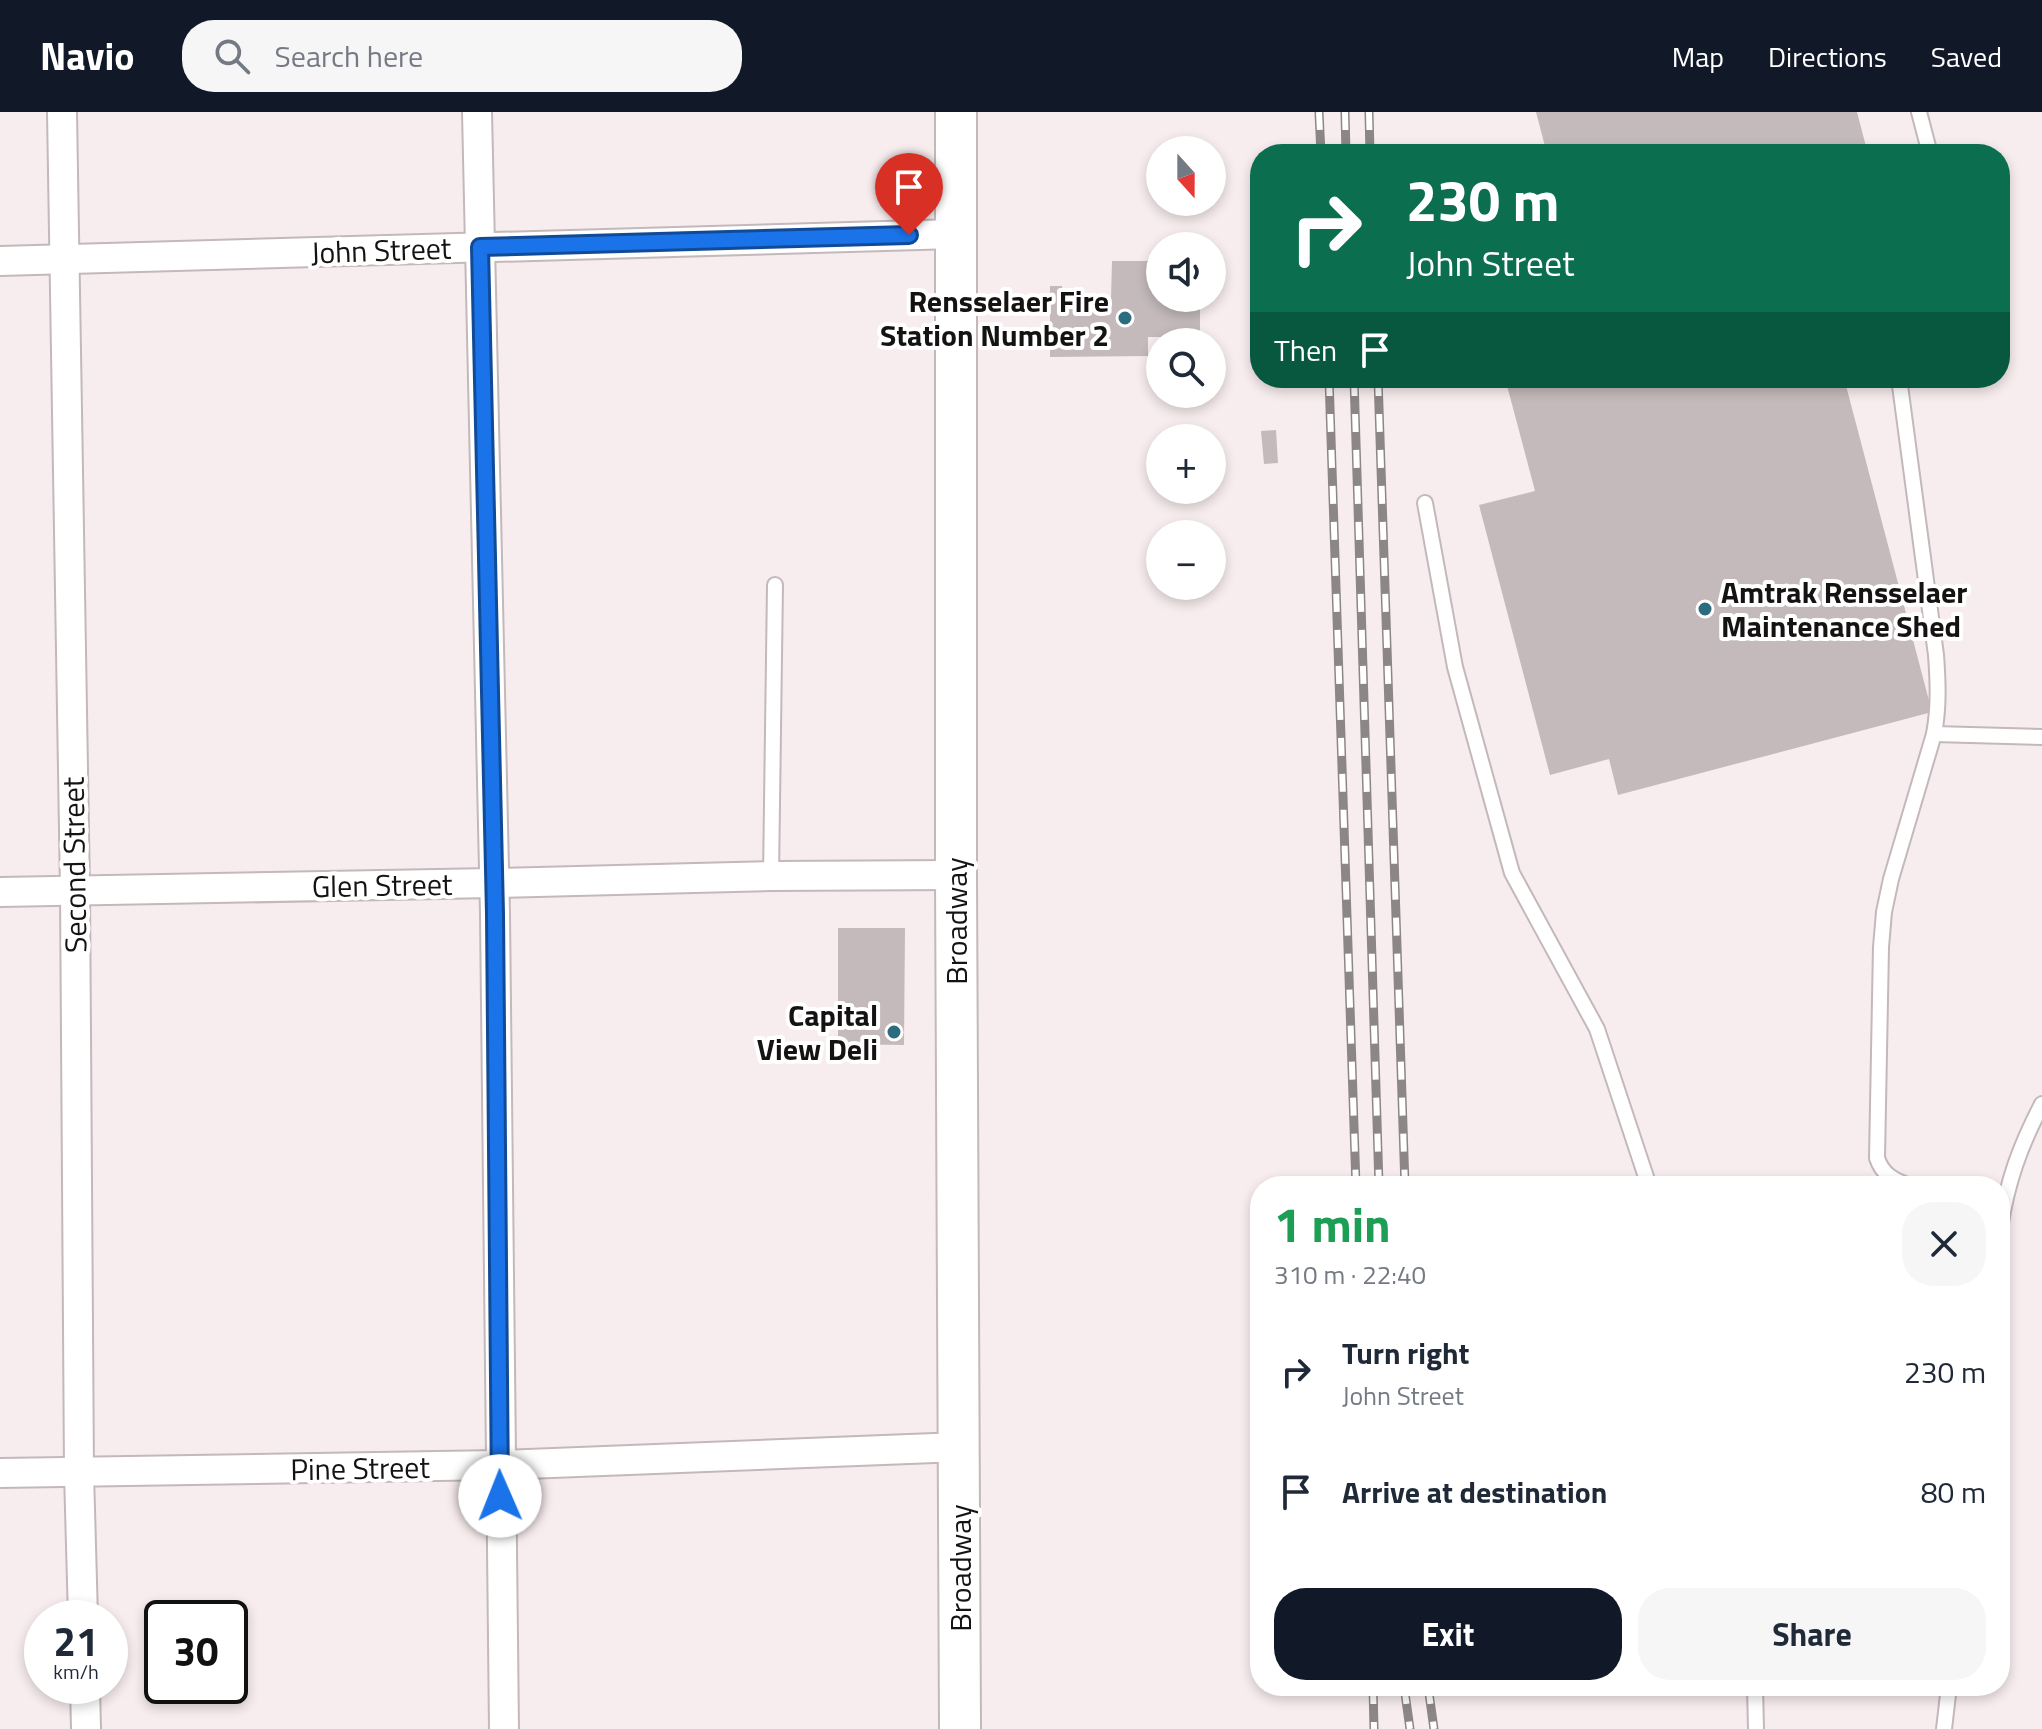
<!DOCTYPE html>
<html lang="en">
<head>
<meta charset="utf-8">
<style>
	:root { --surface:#fff; --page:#f6f6f7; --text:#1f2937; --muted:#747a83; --accent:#111827 }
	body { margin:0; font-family:"Titillium Web",sans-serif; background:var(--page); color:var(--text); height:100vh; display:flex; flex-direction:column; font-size:30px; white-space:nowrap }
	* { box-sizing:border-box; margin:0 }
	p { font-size:26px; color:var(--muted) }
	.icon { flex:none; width:44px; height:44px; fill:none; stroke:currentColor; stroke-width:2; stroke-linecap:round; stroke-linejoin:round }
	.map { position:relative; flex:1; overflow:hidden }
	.side { position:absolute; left:1250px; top:1064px; width:760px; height:520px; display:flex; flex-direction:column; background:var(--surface); border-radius:32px; box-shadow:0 4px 12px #0003 }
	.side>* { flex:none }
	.banner { position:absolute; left:1250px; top:32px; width:760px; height:244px; border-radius:32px; box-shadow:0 4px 12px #0003; background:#0b6e4f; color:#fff; overflow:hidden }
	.needle { width:52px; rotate:159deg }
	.controls { position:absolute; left:1146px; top:24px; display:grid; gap:16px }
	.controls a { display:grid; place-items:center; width:80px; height:80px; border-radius:50%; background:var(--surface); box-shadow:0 4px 12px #0003; font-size:40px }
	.speed { position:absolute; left:24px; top:1488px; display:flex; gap:16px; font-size:40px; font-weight:700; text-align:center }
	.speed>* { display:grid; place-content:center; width:104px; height:104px; border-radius:50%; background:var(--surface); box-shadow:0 4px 12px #0003; line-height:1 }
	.speed small { font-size:20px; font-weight:400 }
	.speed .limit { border:4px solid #111; border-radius:12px; background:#fff; color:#111 }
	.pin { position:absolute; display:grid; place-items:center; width:68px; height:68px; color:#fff; margin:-82px -34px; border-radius:50% 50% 50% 0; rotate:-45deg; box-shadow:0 0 8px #0007 }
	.pin .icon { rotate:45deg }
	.me { position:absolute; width:88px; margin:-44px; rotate:359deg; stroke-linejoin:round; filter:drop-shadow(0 0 6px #0008) }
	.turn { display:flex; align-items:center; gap:28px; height:168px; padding:0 24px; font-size:36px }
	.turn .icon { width:104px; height:104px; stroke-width:2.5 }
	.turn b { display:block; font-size:56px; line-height:68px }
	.then { display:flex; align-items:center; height:76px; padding:0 24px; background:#0003; gap:16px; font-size:30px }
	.round { display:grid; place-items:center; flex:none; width:84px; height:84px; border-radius:32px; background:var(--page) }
	.head { display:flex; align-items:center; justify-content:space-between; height:136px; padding:0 24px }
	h1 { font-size:48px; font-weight:700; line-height:60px; color:#1e9e55 }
	.button { display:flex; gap:16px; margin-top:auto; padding:16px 24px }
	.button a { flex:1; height:92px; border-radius:32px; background:var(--accent); color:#fff; font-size:32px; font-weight:700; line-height:92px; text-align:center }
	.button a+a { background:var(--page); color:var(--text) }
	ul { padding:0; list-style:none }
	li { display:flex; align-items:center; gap:24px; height:120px; padding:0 24px }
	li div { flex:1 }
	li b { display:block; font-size:30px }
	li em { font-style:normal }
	header { display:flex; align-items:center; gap:48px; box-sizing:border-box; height:112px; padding:0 40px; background:var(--accent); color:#fff }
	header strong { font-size:38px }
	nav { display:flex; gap:44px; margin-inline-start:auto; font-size:28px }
	.search { width:560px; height:72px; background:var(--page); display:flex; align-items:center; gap:20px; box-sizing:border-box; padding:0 28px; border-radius:32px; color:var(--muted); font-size:30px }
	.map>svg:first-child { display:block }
	.building { fill:#c4babb }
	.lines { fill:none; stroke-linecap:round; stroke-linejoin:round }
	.lane-casing { stroke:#c3b8ba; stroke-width:18 }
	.street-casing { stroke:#c3b8ba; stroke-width:32 }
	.secondary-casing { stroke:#c3b8ba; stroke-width:44 }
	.lane { stroke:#fff; stroke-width:14 }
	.street { stroke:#fff; stroke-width:28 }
	.secondary { stroke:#fff; stroke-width:40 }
	.rail-casing { stroke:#8d8687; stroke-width:9 }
	.rail { stroke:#fff; stroke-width:6; stroke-dasharray:18; stroke-linecap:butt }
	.route-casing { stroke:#114b97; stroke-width:20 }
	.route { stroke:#1a73e8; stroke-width:14 }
	.poi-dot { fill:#2b6d7f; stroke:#fff; stroke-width:3 }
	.labels { text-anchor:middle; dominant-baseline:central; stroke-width:8; stroke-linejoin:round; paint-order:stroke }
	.street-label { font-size:30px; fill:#151212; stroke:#fff }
	.poi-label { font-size:30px; font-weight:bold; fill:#151212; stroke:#fff; text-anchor:end }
</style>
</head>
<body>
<header>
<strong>Navio</strong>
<div class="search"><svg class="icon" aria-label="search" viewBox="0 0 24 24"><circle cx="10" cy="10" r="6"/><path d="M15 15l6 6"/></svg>Search here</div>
<nav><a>Map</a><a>Directions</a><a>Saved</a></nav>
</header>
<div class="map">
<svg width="2042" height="1617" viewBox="0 0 2042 1617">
	<rect width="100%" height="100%" fill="#f8edee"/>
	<g class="building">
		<path d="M1536,0H1857L1868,42H1547Z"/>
		<path d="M1112,149H1160V186H1200V225H1148V244L1050,245V174H1062V186H1111Z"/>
		<path d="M1505,266H1844L1932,600L1618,683L1609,647L1550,663L1479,393L1535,379Z"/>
		<path d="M1276,318L1278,351L1264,352L1261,319Z"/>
		<path d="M838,816H905L904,933L838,932Z"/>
	</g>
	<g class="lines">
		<g class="lane-casing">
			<g id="lane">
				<path d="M1919,0L1930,42"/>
				<path d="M1899,266L1936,543C1938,570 1939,595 1934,622L1891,767L1884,800L1881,835L1877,1046C1882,1062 1894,1069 1910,1074"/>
				<path d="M1425,391L1455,555L1512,761L1597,917L1649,1074"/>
				<path d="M1934,622L2042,625"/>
				<path d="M771,764L775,473"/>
				<path d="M2000,1117C2007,1070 2020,1034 2042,992"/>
				<path d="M1755,1574L1756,1617"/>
				<path d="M1944,1617L1949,1574"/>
			</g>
		</g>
		<g class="street-casing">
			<g id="street">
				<path d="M62,0L75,778L79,1361L83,1506"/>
				<path d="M477,0L495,802L504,1617"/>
				<path d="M0,149L955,122"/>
				<path d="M0,780L494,771L771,764L956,763"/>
				<path d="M0,1361L499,1353L960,1335"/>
				<path d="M85,1574L86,1617"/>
			</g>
		</g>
		<g class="secondary-casing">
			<path id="secondary" d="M956,0V763L960,1617"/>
		</g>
		<use href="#lane" class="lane"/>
		<use href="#street" class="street"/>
		<use href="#secondary" class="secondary"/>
		<g class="rail-casing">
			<g id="rail">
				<path d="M1319,0L1321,42"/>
				<path d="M1345,0L1346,42"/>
				<path d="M1369,0L1370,42"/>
				<path d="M1329,266L1356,1074"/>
				<path d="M1354,266L1379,1074"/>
				<path d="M1378,266L1405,1074"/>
				<path d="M1373,1574L1374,1617"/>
				<path d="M1404,1574L1410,1617"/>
				<path d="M1428,1574L1434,1617"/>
			</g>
		</g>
		<use href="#rail" class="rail"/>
	</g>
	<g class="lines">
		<g class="route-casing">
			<path id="route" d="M500,1384L495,802L480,135L909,123"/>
		</g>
		<use href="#route" class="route"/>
	</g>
	<g class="poi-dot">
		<circle cx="1125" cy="206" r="8"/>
		<circle cx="1705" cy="497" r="8"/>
		<circle cx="894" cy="920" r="8"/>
	</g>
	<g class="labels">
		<g class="street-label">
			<text transform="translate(381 138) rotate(-2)">John Street</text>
			<text transform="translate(74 753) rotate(-91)">Second Street</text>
			<text transform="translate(382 773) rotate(-1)">Glen Street</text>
			<text transform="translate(956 809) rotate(-90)">Broadway</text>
			<text transform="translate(360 1356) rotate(-1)">Pine Street</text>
			<text transform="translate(960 1456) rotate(-90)">Broadway</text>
		</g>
		<g class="poi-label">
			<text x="1109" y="189">Rensselaer Fire<tspan x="1109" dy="34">Station Number 2</tspan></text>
			<text x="1721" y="480" text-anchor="start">Amtrak Rensselaer<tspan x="1721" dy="34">Maintenance Shed</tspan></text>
			<text x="878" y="903">Capital<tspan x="878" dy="34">View Deli</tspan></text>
		</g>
	</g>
</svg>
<div class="controls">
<a><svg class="needle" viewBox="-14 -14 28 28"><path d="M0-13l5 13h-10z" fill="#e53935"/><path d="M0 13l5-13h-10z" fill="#747a83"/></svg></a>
<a><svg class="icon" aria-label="sound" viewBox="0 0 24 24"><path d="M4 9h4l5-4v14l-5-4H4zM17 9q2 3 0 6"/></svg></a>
<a><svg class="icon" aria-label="search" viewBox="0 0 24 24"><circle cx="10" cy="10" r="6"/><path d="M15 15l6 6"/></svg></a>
<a>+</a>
<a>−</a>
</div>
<div class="speed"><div>21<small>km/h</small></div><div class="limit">30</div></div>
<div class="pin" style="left:909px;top:123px;background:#d93025"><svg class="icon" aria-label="arrive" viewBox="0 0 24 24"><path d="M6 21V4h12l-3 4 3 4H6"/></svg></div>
<svg class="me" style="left:500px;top:1384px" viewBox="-20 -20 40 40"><circle r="19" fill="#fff"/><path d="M0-13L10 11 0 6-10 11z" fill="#1a73e8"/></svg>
<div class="banner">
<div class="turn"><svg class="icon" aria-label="right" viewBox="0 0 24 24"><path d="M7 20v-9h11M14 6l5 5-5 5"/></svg><div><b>230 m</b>John Street</div></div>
<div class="then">Then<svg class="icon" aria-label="arrive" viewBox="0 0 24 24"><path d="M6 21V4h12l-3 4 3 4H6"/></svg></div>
</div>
<section class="side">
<div class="head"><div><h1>1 min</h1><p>310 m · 22:40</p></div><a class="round"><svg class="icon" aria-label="close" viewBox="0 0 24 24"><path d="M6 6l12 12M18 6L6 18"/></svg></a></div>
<ul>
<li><svg class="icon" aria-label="right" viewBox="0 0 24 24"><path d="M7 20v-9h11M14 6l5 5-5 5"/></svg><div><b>Turn right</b><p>John Street</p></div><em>230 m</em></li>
<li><svg class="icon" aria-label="arrive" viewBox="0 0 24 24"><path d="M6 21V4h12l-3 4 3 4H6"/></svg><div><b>Arrive at destination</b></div><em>80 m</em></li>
</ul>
<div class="button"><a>Exit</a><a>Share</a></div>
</section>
</div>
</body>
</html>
